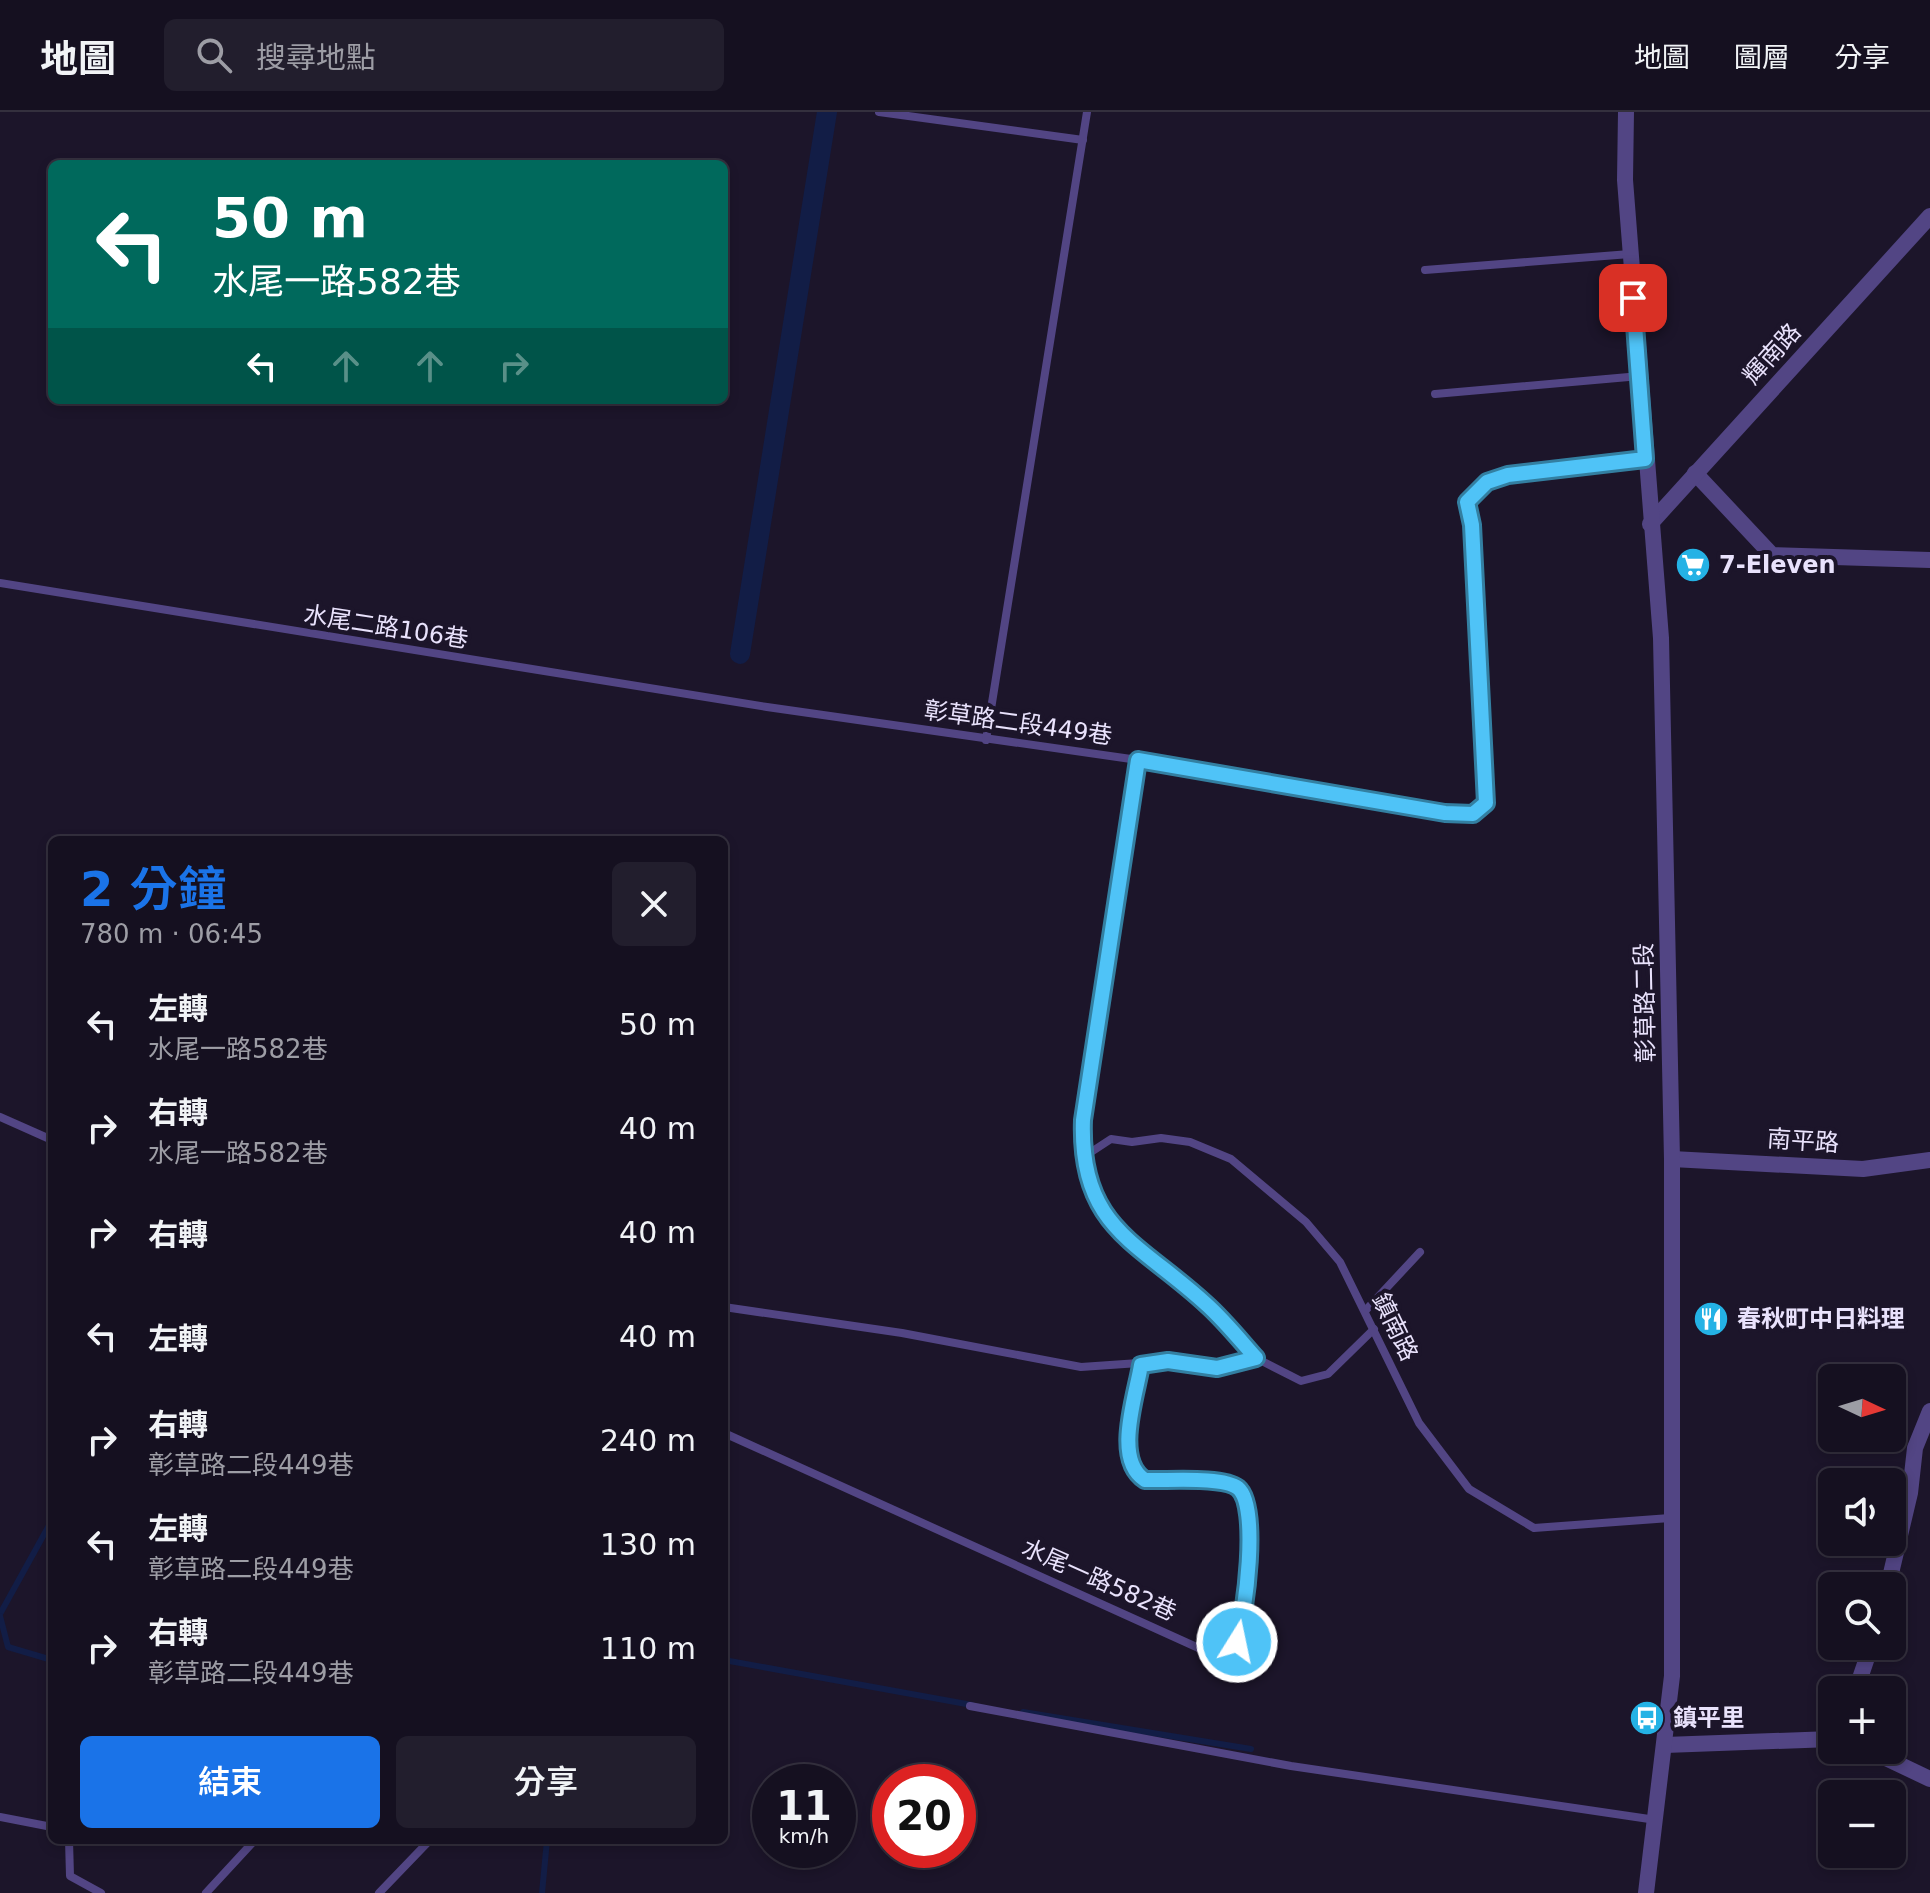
<!DOCTYPE html>
<html lang="zh-TW">
<head>
<meta charset="utf-8">
<style>
	:root { --surface:#151020; --page:#221e2d; --text:#f1f3f6; --muted:#9d9da5; --line:#34303e; --accent:#1a73e8 }
	body { margin:0; font-family:"DejaVu Sans","Noto Sans TC",sans-serif; background:var(--page); color:var(--text); height:100vh; display:flex; flex-direction:column; font-size:30px; white-space:nowrap }
	* { box-sizing:border-box; margin:0 }
	p { font-size:26px; color:var(--muted) }
	.icon { flex:none; width:44px; height:44px; fill:none; stroke:currentColor; stroke-width:2; stroke-linecap:round; stroke-linejoin:round }
	.map { position:relative; flex:1; overflow:hidden }
	.panel { position:absolute; left:48px; top:724px; width:680px; height:1008px; display:flex; flex-direction:column; background:var(--surface); border-radius:12px; box-shadow:0 4px 12px #0003,0 0 0 2px var(--line) }
	.panel>* { flex:none }
	.top-card { position:absolute; left:48px; top:48px; width:680px; height:244px; border-radius:12px; box-shadow:0 4px 12px #0003,0 0 0 2px var(--line); background:#00695c; color:#fff; overflow:hidden }
	.needle { width:52px; rotate:94deg }
	.controls { position:absolute; left:1818px; top:1252px; display:grid; gap:16px }
	.controls a { display:grid; place-items:center; width:88px; height:88px; border-radius:12px; background:var(--surface); box-shadow:0 4px 12px #0003,0 0 0 2px var(--line); font-size:40px }
	.speed { position:absolute; left:752px; top:1652px; display:flex; gap:16px; font-size:40px; font-weight:700; text-align:center }
	.speed>* { display:grid; place-content:center; width:104px; height:104px; border-radius:50%; background:var(--surface); box-shadow:0 4px 12px #0003,0 0 0 2px var(--line); line-height:1 }
	.speed small { font-size:20px; font-weight:400 }
	.speed .limit { border:12px solid #d22; background:#fff; color:#111 }
	.pin { position:absolute; display:grid; place-items:center; width:68px; height:68px; color:#fff; margin:-34px; border-radius:16px; box-shadow:0 4px 12px #0006 }
	.me { position:absolute; width:88px; margin:-44px; rotate:10deg; stroke-linejoin:round; filter:drop-shadow(0 0 6px #0008) }
	.turn { display:flex; align-items:center; gap:28px; height:168px; padding:0 32px; font-size:36px }
	.turn .icon { width:104px; height:104px; stroke-width:2.5 }
	.turn b { display:block; font-size:56px; line-height:68px }
	.lanes { display:flex; align-items:center; height:76px; padding:0 32px; background:#0003; justify-content:center; gap:40px; direction:ltr }
	.lanes .off { opacity:.35 }
	.round { display:grid; place-items:center; flex:none; width:84px; height:84px; border-radius:12px; background:var(--page) }
	.headline { display:flex; align-items:center; justify-content:space-between; height:136px; padding:0 32px }
	h1 { font-size:48px; font-weight:600; line-height:60px; color:var(--accent) }
	.primary-button { display:flex; gap:16px; margin-top:auto; padding:16px 32px }
	.primary-button a { flex:1; height:92px; border-radius:12px; background:var(--accent); color:#fff; font-size:32px; font-weight:600; line-height:92px; text-align:center }
	.primary-button a+a { background:var(--page); color:var(--text) }
	ul { padding:0; list-style:none }
	li { display:flex; align-items:center; gap:24px; height:104px; padding:0 32px }
	li div { flex:1 }
	li b { display:block; font-size:30px }
	li em { font-style:normal }
	header { display:flex; align-items:center; gap:48px; box-sizing:border-box; height:112px; padding:0 40px; background:var(--surface); border-bottom:2px solid var(--line) }
	header strong { font-size:38px }
	nav { display:flex; gap:44px; margin-inline-start:auto; font-size:28px }
	.search { width:560px; height:72px; background:var(--page); display:flex; align-items:center; gap:20px; box-sizing:border-box; padding:0 28px; border-radius:12px; color:var(--muted); font-size:30px }
	.map>svg:first-child { display:block }
	.lines { fill:none; stroke-linecap:round; stroke-linejoin:round }
	.stream { stroke:#121d46; stroke-width:6 }
	.canal { stroke:#121d46; stroke-width:20 }
	.service { stroke:#524584; stroke-width:8 }
	.minor { stroke:#524584; stroke-width:16 }
	.tertiary { stroke:#524584; stroke-width:16 }
	.route-casing { stroke:#337fa1; stroke-width:20 }
	.route { stroke:#4fc3f7; stroke-width:14 }
	.labels { text-anchor:middle; dominant-baseline:central; stroke-width:8; stroke-linejoin:round; paint-order:stroke }
	.street-label { font-size:24px; fill:#e9e2fc; stroke:#1c152a }
	.poi-label { font-size:24px; font-weight:bold; fill:#e9e2fc; stroke:#1c152a; text-anchor:start }
</style>
</head>
<body>
<header>
<strong>地圖</strong>
<div class="search"><svg class="icon" aria-label="search" viewBox="0 0 24 24"><circle cx="10" cy="10" r="6"/><path d="M15 15l6 6"/></svg>搜尋地點</div>
<nav><a>地圖</a><a>圖層</a><a>分享</a></nav>
</header>
<div class="map">
<svg width="1930" height="1781" viewBox="0 0 1930 1781">
	<rect width="100%" height="100%" fill="#1c152a"/>
	<g class="lines">
		<g class="stream">
			<path d="M0,1502L52,1408"/>
			<path d="M0,1504L8,1535L52,1548"/>
			<path d="M724,1548L972,1593"/>
			<path d="M1023,1600L1251,1637"/>
			<path d="M542,1781L547,1728"/>
		</g>
		<path class="canal" d="M740,542L827,0"/>
		<g class="service">
			<path d="M879,0L1083,28"/>
			<path d="M1425,158L1630,142"/>
			<path d="M1435,282L1640,264"/>
			<path d="M0,471L767,595L1138,648L1445,701L1473,702L1486,691L1487,659L1467,390L1487,370L1508,363L1645,347"/>
			<path d="M986,628L1087,0"/>
			<path d="M1138,648L1083,1008L1082,1046L1112,1115L1207,1192L1256,1246L1301,1269L1328,1262L1374,1217"/>
			<path d="M0,1005L52,1028"/>
			<path d="M1082,1046L1111,1027L1132,1030L1161,1026L1190,1030L1231,1047L1306,1110L1340,1150L1419,1311L1469,1377L1534,1416L1670,1406"/>
			<path d="M724,1195L902,1221L1081,1255L1168,1249L1217,1256L1256,1246"/>
			<path d="M1365,1199L1420,1140"/>
			<path d="M724,1321L1203,1538L1232,1547C1241,1517 1265,1394 1236,1375C1219,1364 1167,1369 1145,1368C1113,1348 1136,1285 1141,1253"/>
			<path d="M970,1594L1291,1654L1656,1708"/>
			<path d="M0,1705L52,1715"/>
			<path d="M69,1728L70,1764L101,1781"/>
			<path d="M206,1781L255,1728"/>
			<path d="M379,1781L430,1728"/>
		</g>
		<g class="minor">
			<path d="M1695,361L1772,443L1930,448"/>
			<path d="M1650,412L1930,104"/>
			<path d="M1672,1047L1863,1057L1930,1048"/>
			<path d="M1888,1474L1910,1381L1915,1336L1930,1299"/>
			<path d="M1856,1578L1871,1534"/>
			<path d="M1665,1633L1832,1627"/>
			<path d="M1869,1638L1930,1667"/>
		</g>
		<path class="tertiary" d="M1626,0L1625,68L1661,526L1672,1047V1564L1646,1781"/>
	</g>
	<g class="lines">
		<g class="route-casing">
			<path id="route" d="M1237,1530C1245,1503 1260,1394 1238,1376C1223,1364 1166,1369 1145,1368C1113,1348 1136,1284 1141,1253L1168,1249L1217,1256L1256,1246C1240,1228 1224,1208 1206,1192C1139,1130 1079,1116 1083,1008L1138,648L1445,701L1473,702L1486,691L1472,413L1467,390L1487,370L1508,363L1645,347L1633,186"/>
		</g>
		<use href="#route" class="route"/>
	</g>
	<defs>
		<g id="supermarket-disc" transform="scale(1.8)"><circle r="9.5" fill="#24b2e5" stroke="#1c152a"/><path d="M-6-5.5h2.5l.6 2H6L4.5 2H-2.5L-4.4-4H-6ZM-1.5 3.2a1.3 1.3 0 1 0 .1 0ZM3 3.2a1.3 1.3 0 1 0 .1 0Z" fill="#fff"/></g>
		<g id="restaurant-disc" transform="scale(1.8)"><circle r="9.5" fill="#24b2e5" stroke="#1c152a"/><path d="M-5-6h1v4h1v-4h1v4h1v-4h1v5L-1.5 .5V6h-2V.5L-5-1ZM5-6V6H3V1.5H1.5Q1.5-4 5-6Z" fill="#fff"/></g>
		<g id="bus-disc" transform="scale(1.8)"><circle r="9.5" fill="#24b2e5" stroke="#1c152a"/><path d="M-5-6H5V4H4V6H2V4H-2V6H-4V4H-5ZM-3.5-4V0h7V-4ZM-3.5 1.2v1.5H-2V1.2ZM2 1.2v1.5H3.5V1.2Z" fill="#fff"/></g>
	</defs>
	<g fill-rule="evenodd">
		<use href="#supermarket-disc" x="1693" y="453"/>
		<use href="#restaurant-disc" x="1711" y="1207"/>
		<use href="#bus-disc" x="1647" y="1606"/>
	</g>
	<g class="labels">
		<g class="street-label">
			<text transform="translate(1772 242) rotate(-48)">輝南路</text>
			<text transform="translate(386 515) rotate(9)">水尾二路106巷</text>
			<text transform="translate(1018 611) rotate(8)">彰草路二段449巷</text>
			<text transform="translate(1645 891) rotate(-91)">彰草路二段</text>
			<text transform="translate(1803 1029) rotate(4)">南平路</text>
			<text transform="translate(1395 1215) rotate(64)">鎮南路</text>
			<text transform="translate(1099 1468) rotate(24)">水尾一路582巷</text>
		</g>
		<g class="poi-label">
			<text x="1719" y="453">7-Eleven</text>
			<text x="1737" y="1207">春秋町中日料理</text>
			<text x="1673" y="1606">鎮平里</text>
		</g>
	</g>
</svg>
<div class="controls">
<a><svg class="needle" viewBox="-14 -14 28 28"><path d="M0-13l5 13h-10z" fill="#e53935"/><path d="M0 13l5-13h-10z" fill="#9d9da5"/></svg></a>
<a><svg class="icon" aria-label="sound" viewBox="0 0 24 24"><path d="M4 9h4l5-4v14l-5-4H4zM17 9q2 3 0 6"/></svg></a>
<a><svg class="icon" aria-label="search" viewBox="0 0 24 24"><circle cx="10" cy="10" r="6"/><path d="M15 15l6 6"/></svg></a>
<a>+</a>
<a>−</a>
</div>
<div class="speed"><div>11<small>km/h</small></div><div class="limit">20</div></div>
<div class="pin" style="left:1633px;top:186px;background:#d93025"><svg class="icon" aria-label="arrive" viewBox="0 0 24 24"><path d="M6 21V4h12l-3 4 3 4H6"/></svg></div>
<svg class="me" style="left:1237px;top:1530px" viewBox="-20 -20 40 40"><circle r="17" fill="#4fc3f7" stroke="#fff" stroke-width="3"/><path d="M0-11L8 9 0 5-8 9z" fill="#fff"/></svg>
<div class="top-card">
<div class="turn"><svg class="icon" aria-label="left" viewBox="0 0 24 24"><path d="M17 20v-9H6M10 6l-5 5 5 5"/></svg><div><b>50 m</b>水尾一路582巷</div></div>
<div class="lanes"><svg class="icon" aria-label="left" viewBox="0 0 24 24"><path d="M17 20v-9H6M10 6l-5 5 5 5"/></svg><svg class="icon off" aria-label="ahead" viewBox="0 0 24 24"><path d="M12 20V5M6 11l6-6 6 6"/></svg><svg class="icon off" aria-label="ahead" viewBox="0 0 24 24"><path d="M12 20V5M6 11l6-6 6 6"/></svg><svg class="icon off" aria-label="right" viewBox="0 0 24 24"><path d="M7 20v-9h11M14 6l5 5-5 5"/></svg></div>
</div>
<section class="panel">
<div class="headline"><div><h1>2 分鐘</h1><p>780 m · 06:45</p></div><a class="round"><svg class="icon" aria-label="close" viewBox="0 0 24 24"><path d="M6 6l12 12M18 6L6 18"/></svg></a></div>
<ul>
<li><svg class="icon" aria-label="left" viewBox="0 0 24 24"><path d="M17 20v-9H6M10 6l-5 5 5 5"/></svg><div><b>左轉</b><p>水尾一路582巷</p></div><em>50 m</em></li>
<li><svg class="icon" aria-label="right" viewBox="0 0 24 24"><path d="M7 20v-9h11M14 6l5 5-5 5"/></svg><div><b>右轉</b><p>水尾一路582巷</p></div><em>40 m</em></li>
<li><svg class="icon" aria-label="right" viewBox="0 0 24 24"><path d="M7 20v-9h11M14 6l5 5-5 5"/></svg><div><b>右轉</b></div><em>40 m</em></li>
<li><svg class="icon" aria-label="left" viewBox="0 0 24 24"><path d="M17 20v-9H6M10 6l-5 5 5 5"/></svg><div><b>左轉</b></div><em>40 m</em></li>
<li><svg class="icon" aria-label="right" viewBox="0 0 24 24"><path d="M7 20v-9h11M14 6l5 5-5 5"/></svg><div><b>右轉</b><p>彰草路二段449巷</p></div><em>240 m</em></li>
<li><svg class="icon" aria-label="left" viewBox="0 0 24 24"><path d="M17 20v-9H6M10 6l-5 5 5 5"/></svg><div><b>左轉</b><p>彰草路二段449巷</p></div><em>130 m</em></li>
<li><svg class="icon" aria-label="right" viewBox="0 0 24 24"><path d="M7 20v-9h11M14 6l5 5-5 5"/></svg><div><b>右轉</b><p>彰草路二段449巷</p></div><em>110 m</em></li>
</ul>
<div class="primary-button"><a>結束</a><a>分享</a></div>
</section>
</div>
</body>
</html>
